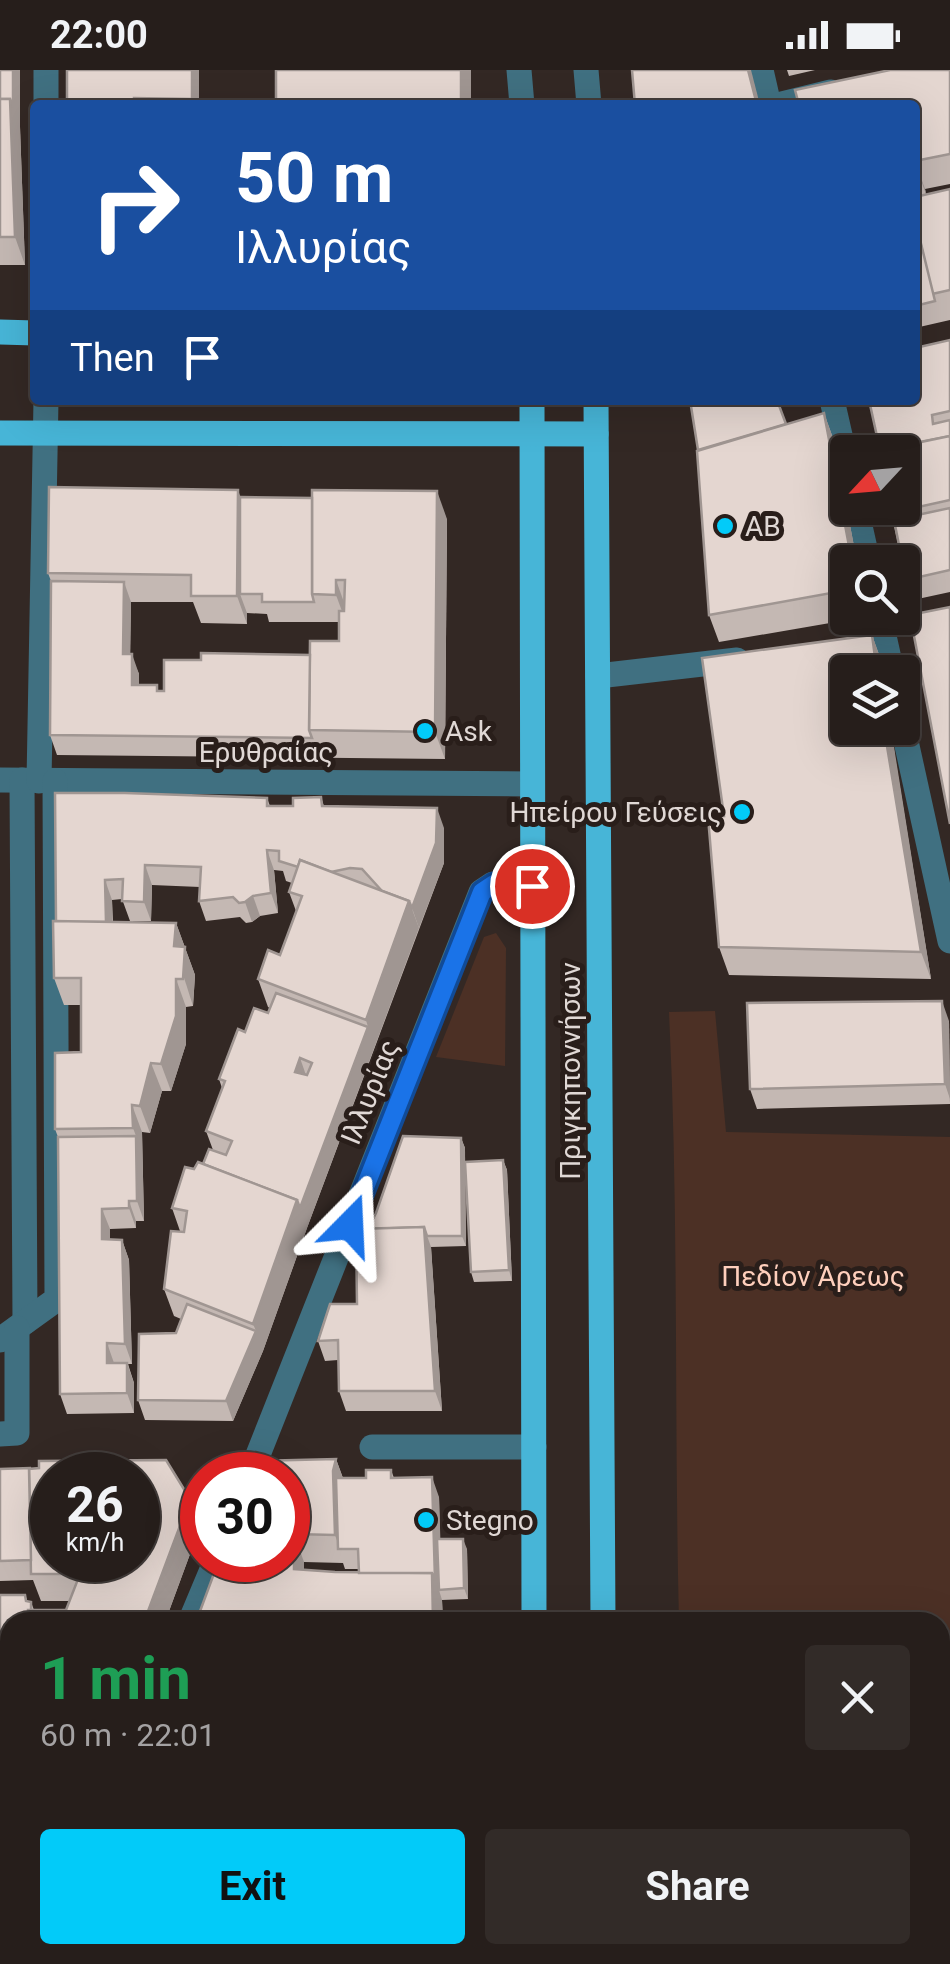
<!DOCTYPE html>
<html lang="en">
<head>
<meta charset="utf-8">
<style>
	:root { --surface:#261e1b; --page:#322b28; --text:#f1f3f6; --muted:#a4a2a3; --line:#423c3a; --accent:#02cbf9 }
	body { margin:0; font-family:Roboto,sans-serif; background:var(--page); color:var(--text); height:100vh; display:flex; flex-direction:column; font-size:38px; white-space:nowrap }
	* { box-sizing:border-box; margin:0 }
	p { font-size:32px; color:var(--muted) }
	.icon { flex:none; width:55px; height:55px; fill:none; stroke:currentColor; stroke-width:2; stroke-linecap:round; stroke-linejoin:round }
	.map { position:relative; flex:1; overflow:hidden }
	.side { position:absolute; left:0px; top:1542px; width:950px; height:352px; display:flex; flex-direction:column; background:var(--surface); border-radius:30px 30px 0 0; box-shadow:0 10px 40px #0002,0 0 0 2px var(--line) }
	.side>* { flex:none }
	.guide { position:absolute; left:30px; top:30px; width:890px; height:305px; border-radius:10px; box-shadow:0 10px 40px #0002,0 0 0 2px var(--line); background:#1a4fa0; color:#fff; overflow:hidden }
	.needle { width:65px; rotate:244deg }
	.tools { position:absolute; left:830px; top:365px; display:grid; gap:20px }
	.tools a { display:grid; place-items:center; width:90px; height:90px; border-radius:10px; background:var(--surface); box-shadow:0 10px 40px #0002,0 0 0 2px var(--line); font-size:50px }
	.speed { position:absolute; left:30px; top:1382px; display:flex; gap:20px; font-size:50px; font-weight:700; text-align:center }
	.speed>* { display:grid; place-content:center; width:130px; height:130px; border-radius:50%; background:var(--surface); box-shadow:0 10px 40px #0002,0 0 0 2px var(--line); line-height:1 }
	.speed small { font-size:25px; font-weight:400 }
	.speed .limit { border:15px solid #d22; background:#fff; color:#111 }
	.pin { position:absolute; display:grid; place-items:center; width:85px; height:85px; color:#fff; margin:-42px; border:5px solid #fff; border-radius:50%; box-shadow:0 2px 10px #0007 }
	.me { position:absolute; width:110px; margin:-55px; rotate:21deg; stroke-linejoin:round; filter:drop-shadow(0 0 8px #0008) }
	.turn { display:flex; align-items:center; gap:35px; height:210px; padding:0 40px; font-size:45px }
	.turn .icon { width:130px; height:130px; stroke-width:2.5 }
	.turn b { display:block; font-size:70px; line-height:85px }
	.then { display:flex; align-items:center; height:95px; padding:0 40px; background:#0003; gap:20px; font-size:38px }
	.round { display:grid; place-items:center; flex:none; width:105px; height:105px; border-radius:10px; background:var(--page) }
	.head { display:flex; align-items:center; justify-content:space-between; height:170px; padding:0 40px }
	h1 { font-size:60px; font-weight:700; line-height:75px; color:#1e9e55 }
	.primary-button { display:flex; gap:20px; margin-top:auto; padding:20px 40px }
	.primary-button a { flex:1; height:115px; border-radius:10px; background:var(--accent); color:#111; font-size:40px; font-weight:700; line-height:115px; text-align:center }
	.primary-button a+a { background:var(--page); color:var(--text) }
	.status { display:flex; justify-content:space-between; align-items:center; height:70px; padding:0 50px; background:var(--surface); direction:ltr }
	.status svg { height:28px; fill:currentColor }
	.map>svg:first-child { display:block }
	.green { fill:#4c3025 }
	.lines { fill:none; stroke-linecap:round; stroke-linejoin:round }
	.minor { stroke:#407081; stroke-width:25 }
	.major { stroke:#47b5d7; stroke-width:25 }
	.wall { fill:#c4b8b3; fill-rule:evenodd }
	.shaded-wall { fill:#a09692 }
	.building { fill:#e4d6d0; stroke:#a09692; stroke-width:2.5; fill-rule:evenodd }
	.route-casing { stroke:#114b97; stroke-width:25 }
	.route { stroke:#1a73e8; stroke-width:18 }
	.poi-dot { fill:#02cbf9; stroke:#291e1a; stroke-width:4 }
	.labels { text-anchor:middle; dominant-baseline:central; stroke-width:10; stroke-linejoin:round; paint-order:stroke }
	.poi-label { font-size:28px; fill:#e0d8d5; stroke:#291e1a; text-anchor:start }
	.street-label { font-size:28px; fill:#e0d8d5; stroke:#291e1a }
	.park-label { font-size:28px; fill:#fecfbc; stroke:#291e1a }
</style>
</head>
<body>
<div class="status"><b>22:00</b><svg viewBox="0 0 49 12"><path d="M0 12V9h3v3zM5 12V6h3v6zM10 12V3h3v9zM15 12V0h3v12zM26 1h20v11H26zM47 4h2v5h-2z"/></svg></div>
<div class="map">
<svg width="950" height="1894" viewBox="0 0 950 1894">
	<rect width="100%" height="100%" fill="#332824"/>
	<g class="green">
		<path d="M496,863L506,878L505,996L436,987L484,867Z"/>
		<path d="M715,941L726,1062L950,1067V1894H688V1885H940V1552H679C674,1349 679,1145 669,942Z"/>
	</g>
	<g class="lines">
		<g class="minor">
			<path d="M519,0L522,35"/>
			<path d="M586,0L589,35"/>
			<path d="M761,0L769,35"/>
			<path d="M46,35V0"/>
			<path d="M778,35L831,22"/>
			<path d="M832,330L848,400"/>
			<path d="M856,438L868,492"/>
			<path d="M880,548L892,602"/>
			<path d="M598,606L737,590"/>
			<path d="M902,653L950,871"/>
			<path d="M0,710L532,714"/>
			<path d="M22,710L25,1252"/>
			<path d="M39,711L46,330"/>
			<path d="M0,1270L57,1229L55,711"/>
			<path d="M0,1364L17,1363V1258"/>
			<path d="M372,1377H534"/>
			<path d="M250,1405L481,822L493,814L533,816"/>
			<path d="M190,1552L216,1490"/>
			<path d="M0,1683H10"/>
			<path d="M57,1894L60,1885"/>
		</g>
		<g class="major">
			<path d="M0,262L35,263"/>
			<path d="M532,330L534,1552"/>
			<path d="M596,330L603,1552"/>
			<path d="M0,363L596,364"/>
			<path d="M537,1885V1894"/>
			<path d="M605,1885L606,1894"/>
		</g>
	</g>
	<g class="wall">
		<path d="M0,0L20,57L25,195H0Z"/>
		<path d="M199,0V35H67Z"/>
		<path d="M276,0L471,35H276Z"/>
		<path d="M787,0H815L789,6Z"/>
		<path d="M950,0V114L925,119L926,124L950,119V250L915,258V35Z"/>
		<path d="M950,270V522L913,530L906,510L890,438Z"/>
		<path d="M824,343L834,371L857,492H848V548H859L719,572L709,545L698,380Z"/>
		<path d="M240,427L447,449L445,689L57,685L50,665L51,511L48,503ZM131,532H193L201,553L247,554V543L267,544L269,552H339V571L310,585L201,590L164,621H159L139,615V604L130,584Z"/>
		<path d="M872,565L882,593L895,687L931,909L729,905L719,877L724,746Z"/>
		<path d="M55,723L267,728L270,736H293L321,727L324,736L444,758V793L307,1158L263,1281L233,1351L145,1350L138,1330L176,1263L181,1249L174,1246L164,1219L180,1161L172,1138L194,1099L203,1094L213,1080L206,1061L222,1018L219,1009L245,962L268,943L270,938L268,937L258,909L280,885L296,841L289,822L292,813L286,811L283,801L274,800L278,843L260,846L252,852L246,853L240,847L206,851L199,831L200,817L152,815L151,851H130L122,829L112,830L113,852L176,853L195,905L193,936L186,937V974L171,1021H162L150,1063L142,1062L144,1151H136V1158L110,1159V1169L122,1170L129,1190L132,1294H128L134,1313V1343L67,1344L60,1324L58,1067L55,1059L81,982V935H64L54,908L56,852Z"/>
		<path d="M949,951L950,1034L757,1039L750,1019Z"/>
		<path d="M461,1068L465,1078V1092L503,1090L507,1100L512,1211L474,1212L471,1202L465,1096L466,1176L431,1177L442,1341H346L339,1321L338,1290L325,1291L318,1271L357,1234L368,1159Z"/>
		<path d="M336,1389L343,1408H366L391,1400L394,1408L439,1427L440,1469L467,1479L468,1529L442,1530L443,1552H196L288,1405ZM304,1492L343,1493L345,1499H359V1503L304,1500Z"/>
		<path d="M0,1399L200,1457L165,1552H10V1637H0V1525H25L28,1532H31L34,1540H66L70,1531H41L33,1510L0,1511Z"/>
	</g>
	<g class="shaded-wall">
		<path d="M13,0H20V57L25,195L15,167L10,29Z"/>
		<path d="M192,0H199V35H194L192,29Z"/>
		<rect x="461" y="0" width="10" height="35"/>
		<path d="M748,0H751L760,35H757Z"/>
		<path d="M915,91L925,119L927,127L917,99Z"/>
		<path d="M824,343L834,371L857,492H852Z"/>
		<path d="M238,420L248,447L240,524L247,543V554L237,526Z"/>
		<path d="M437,421L447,449L445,689L435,662Z"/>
		<path d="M336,510L346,538V552L336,525Z"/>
		<path d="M124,512L131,532L130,604L123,584Z"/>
		<path d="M872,565L882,593L884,602H877Z"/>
		<path d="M132,584L139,604V635L132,615Z"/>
		<path d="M884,658H891L931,909L921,882Z"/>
		<path d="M437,738L444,758V793L419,858L412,838Z"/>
		<path d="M267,780L274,800L278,843L271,823Z"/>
		<path d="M145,795L152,815L151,851L144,832Z"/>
		<path d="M105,810L112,830L113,880L106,860Z"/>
		<path d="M253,826L260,846L252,852L245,832Z"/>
		<path d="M409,831L419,858L307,1158L263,1281L233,1351L226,1331L256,1261L253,1254L297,1130L368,957L366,950Z"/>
		<path d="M176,853L195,905L193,936L174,876Z"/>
		<path d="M176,909L186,937V974L171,1021L161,994Z"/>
		<path d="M942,931L949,951L950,1029L945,1014Z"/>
		<path d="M300,988L307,1008L295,1002Z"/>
		<path d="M151,993L162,1021L150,1063L140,1036Z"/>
		<path d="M132,1035L142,1062L144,1151L137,1131L136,1066L133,1058Z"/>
		<path d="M461,1068L465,1078L466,1176L462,1166Z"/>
		<path d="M503,1090L507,1100L512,1211L509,1200Z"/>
		<path d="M129,1131L136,1151V1158L129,1138Z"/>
		<path d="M102,1139L110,1159V1189L102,1169Z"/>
		<path d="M424,1157L431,1177L442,1341L435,1321Z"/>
		<path d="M122,1170L129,1190L132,1294L125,1274Z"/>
		<path d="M107,1273L114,1293H107Z"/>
		<path d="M127,1293L134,1313V1343L127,1323Z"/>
		<path d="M336,1389L346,1417L340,1479L335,1465L333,1401Z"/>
		<path d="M432,1407L439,1427L442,1519L439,1520L442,1530L443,1552H433Z"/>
		<path d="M190,1429L200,1457L165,1552H144Z"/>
		<path d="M294,1464L304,1492V1526L294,1499Z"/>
		<path d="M463,1469L467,1479L468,1529L464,1518Z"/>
		<path d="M17,1885H32L29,1894H14Z"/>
		<path d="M187,1885H203L199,1894H183Z"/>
		<rect x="431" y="1885" width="11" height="9"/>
	</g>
	<g class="building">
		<path d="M0,0H13V37L10,29H0Z"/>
		<path d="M67,0H192V29L134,28V35H67Z"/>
		<path d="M276,0H461V35H378V33H276Z"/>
		<path d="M632,0H748L757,35H635Z"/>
		<path d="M890,0H950V84L915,91L917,99L915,100V35H799L795,20Z"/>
		<path d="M0,29H10L15,167H0Z"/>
		<path d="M248,32V35H201V33Z"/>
		<path d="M950,119V220L932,224L915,149V127Z"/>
		<path d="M915,149L935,231L915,236Z"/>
		<path d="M950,270V341L932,345L933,354L950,350V366L880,380L869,330H915V278Z"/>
		<path d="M690,330H777L786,354L698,380Z"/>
		<path d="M824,343L852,492H848V520L709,545L697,381Z"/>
		<path d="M950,366V430L891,443L890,438H902V382H879L878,381Z"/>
		<path d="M49,417L238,420L237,526H191V505L48,503Z"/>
		<path d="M312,420L437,421L435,662L309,660L310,571H339V541H344L345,510H336V525L312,524Z"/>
		<path d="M240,427L312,428V524L314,532H262V524H240Z"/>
		<path d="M950,438V500L906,510L894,450Z"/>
		<path d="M51,511L124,512L123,584H132V615H157V621H164V590H201V583L310,585L309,660L312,668L50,665Z"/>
		<path d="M950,537V754L910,545Z"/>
		<path d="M872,565L877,602H848V658H884L921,882L719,877L708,747L724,746L702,588Z"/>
		<path d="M55,723H125L267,728V736H293V728L321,727L322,736L437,738L436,773L412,838L409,831L382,821L362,799L350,798L331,802L300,790L298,797L279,791V781L267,780L271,823L253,826L245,832L239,833L233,827L199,831L201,797L145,795L144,832L122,831L123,809L105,810L106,852H56Z"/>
		<path d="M300,790L409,831L366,950L258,909L268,880L280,885L302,826L289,822Z"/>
		<path d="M53,851L176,853L174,876L185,877L183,909H176V946L161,994L151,993L140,1036L132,1035L133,1058L55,1059V983L81,982V908H54Z"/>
		<path d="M276,923L368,957L300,1138L297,1130L203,1094L209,1079L226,1085L232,1071L206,1061L225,1011L219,1009L238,959L245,962L254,938L268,943ZM300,988L312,993L307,1005L295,1002Z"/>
		<path d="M942,931L945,1014L750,1019L747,933Z"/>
		<path d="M136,1066L137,1131H129V1138L102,1139V1169L122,1170L125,1274L107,1273V1293H127V1323L60,1324L58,1067Z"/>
		<path d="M403,1066L461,1068L462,1166H427L424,1157L368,1159L376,1143Z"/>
		<path d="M503,1090L509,1200L471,1202L465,1092Z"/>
		<path d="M198,1092L297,1130L253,1254L164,1219L171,1161L184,1162L187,1141L172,1138L185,1097L194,1099Z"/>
		<path d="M424,1157L435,1321H339L338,1270L318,1271L330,1234H357L356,1159Z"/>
		<path d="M187,1234L256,1261L226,1331L138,1330L139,1264L176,1263Z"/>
		<path d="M336,1389L333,1401L335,1465L294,1464V1499L335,1502L432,1503L433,1552H196L219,1490H288V1405H249L254,1391Z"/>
		<path d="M166,1390L190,1429L144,1552H28V1540H66L80,1504H31L29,1399L39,1398V1391ZM52,1405H138V1490H52Z"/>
		<path d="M31,1398L29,1399L31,1490L0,1491V1399Z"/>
		<path d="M366,1400H391V1408L432,1407L435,1510L432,1503H359L358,1479H338L336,1408H366Z"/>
		<path d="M437,1469H463L464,1518L439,1520Z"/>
		<path d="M0,1525H25L26,1531L31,1532V1540H28V1552H10V1617H0Z"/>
		<path d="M0,1726H10V1885H17L14,1894H0Z"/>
		<path d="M68,1885H176L173,1894H64Z"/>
		<path d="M178,1885H187L183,1894H181Z"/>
		<rect x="237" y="1885" width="194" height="9"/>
	</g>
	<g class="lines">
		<g class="route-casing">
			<path id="route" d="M350,1155L482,822L494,814L532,816"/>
		</g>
		<use href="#route" class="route"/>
	</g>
	<g class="poi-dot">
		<circle cx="725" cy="456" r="10"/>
		<circle cx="425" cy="661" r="10"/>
		<circle cx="742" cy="742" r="10"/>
		<circle cx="426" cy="1450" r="10"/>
	</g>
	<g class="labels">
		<g class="poi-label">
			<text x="745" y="456">ΑΒ</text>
			<text x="445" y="661">Ask</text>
			<text x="722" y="742" text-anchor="end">Ηπείρου Γεύσεις</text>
			<text x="446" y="1450">Stegno</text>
		</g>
		<g class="street-label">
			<text x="266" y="682">Ερυθραίας</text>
			<text transform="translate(570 1001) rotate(-90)">Πριγκηποννήσων</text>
			<text transform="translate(370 1022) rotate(-68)">Ιλλυρίας</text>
		</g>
		<g class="park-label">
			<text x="813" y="1206">Πεδίον Άρεως</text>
		</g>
	</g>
</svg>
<div class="tools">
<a><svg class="needle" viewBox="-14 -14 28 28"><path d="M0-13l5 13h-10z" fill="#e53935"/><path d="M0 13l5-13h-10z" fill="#a4a2a3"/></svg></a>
<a><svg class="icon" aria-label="search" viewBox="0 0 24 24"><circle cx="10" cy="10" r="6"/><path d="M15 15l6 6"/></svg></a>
<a><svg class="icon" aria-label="layers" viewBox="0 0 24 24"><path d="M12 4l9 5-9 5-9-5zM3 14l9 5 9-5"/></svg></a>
</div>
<div class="speed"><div>26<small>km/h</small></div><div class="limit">30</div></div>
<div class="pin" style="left:532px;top:816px;background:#d93025"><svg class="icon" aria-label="arrive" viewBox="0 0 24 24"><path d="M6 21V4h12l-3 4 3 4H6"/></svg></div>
<svg class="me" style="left:350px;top:1155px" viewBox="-20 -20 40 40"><path d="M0-17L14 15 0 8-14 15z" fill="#1a73e8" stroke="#fff" stroke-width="4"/></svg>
<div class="guide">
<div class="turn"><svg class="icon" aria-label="right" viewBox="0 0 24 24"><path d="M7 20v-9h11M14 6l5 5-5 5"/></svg><div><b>50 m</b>Ιλλυρίας</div></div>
<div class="then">Then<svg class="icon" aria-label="arrive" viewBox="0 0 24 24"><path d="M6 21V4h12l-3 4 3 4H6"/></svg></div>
</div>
<section class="side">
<div class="head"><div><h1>1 min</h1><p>60 m · 22:01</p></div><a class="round"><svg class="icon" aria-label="close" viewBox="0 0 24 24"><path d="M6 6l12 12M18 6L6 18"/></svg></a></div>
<div class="primary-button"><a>Exit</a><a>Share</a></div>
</section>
</div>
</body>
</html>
